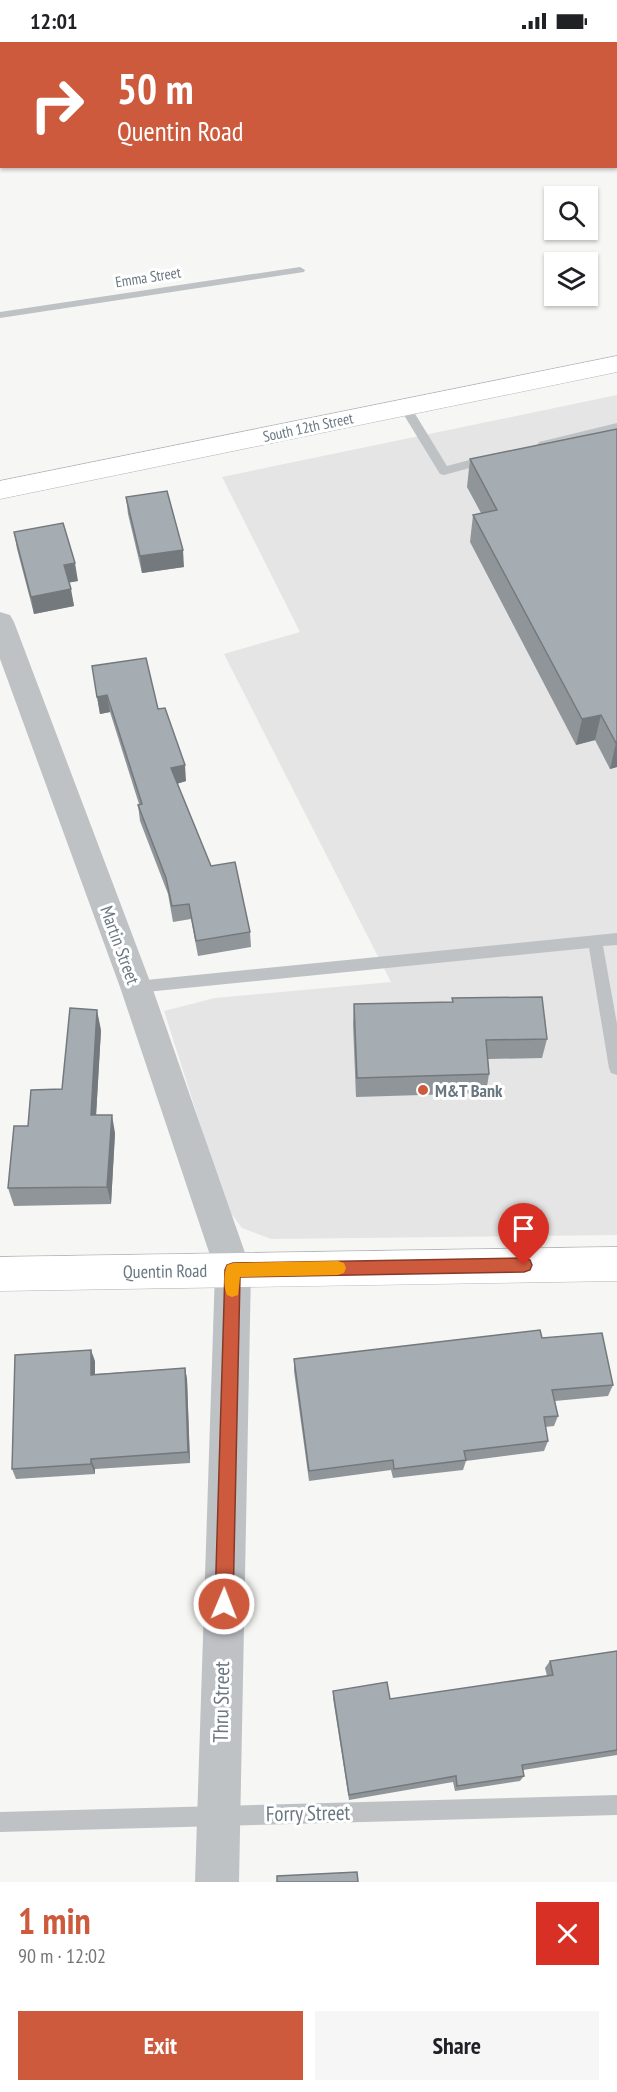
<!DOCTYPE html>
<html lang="en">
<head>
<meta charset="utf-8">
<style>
	:root { --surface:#fff; --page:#f6f6f6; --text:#202124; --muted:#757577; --accent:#cd5a3d }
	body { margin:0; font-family:"PT Sans Narrow",sans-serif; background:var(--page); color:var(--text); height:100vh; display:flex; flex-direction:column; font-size:22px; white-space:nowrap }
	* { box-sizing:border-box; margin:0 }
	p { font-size:20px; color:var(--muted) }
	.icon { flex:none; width:33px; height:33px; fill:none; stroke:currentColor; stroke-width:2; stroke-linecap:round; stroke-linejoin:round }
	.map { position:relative; height:1840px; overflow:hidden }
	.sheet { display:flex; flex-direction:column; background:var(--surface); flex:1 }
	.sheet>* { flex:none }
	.banner { position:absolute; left:0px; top:0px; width:618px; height:126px; box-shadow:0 2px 4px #0004; background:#cd5a3d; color:#fff; overflow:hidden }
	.buttons { position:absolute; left:544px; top:144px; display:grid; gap:12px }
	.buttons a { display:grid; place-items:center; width:54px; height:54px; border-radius:0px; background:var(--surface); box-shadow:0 2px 4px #0004; font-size:30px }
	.pin { position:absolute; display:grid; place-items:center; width:51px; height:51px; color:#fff; margin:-62px -26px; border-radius:50% 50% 50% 0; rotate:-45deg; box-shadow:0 0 6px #0007 }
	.pin .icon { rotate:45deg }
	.me { position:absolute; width:66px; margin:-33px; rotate:1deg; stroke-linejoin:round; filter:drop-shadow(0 0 4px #0008) }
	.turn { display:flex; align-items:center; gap:21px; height:126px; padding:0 18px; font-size:27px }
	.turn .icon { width:78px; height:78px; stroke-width:2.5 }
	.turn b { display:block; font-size:42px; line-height:51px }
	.round { display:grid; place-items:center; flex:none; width:63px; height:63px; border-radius:0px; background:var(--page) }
	.overview { display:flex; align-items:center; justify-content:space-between; height:102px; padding:0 18px }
	h1 { font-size:36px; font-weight:700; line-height:45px; color:var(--accent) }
	.button { display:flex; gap:12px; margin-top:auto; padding:12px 18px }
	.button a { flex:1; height:69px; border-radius:0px; background:var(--accent); color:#fff; font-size:24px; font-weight:700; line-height:69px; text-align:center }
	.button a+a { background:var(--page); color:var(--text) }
	.status { display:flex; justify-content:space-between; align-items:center; height:42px; padding:0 30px; background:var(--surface); direction:ltr }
	.status svg { height:16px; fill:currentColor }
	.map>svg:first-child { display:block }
	.built { fill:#e4e5e4 }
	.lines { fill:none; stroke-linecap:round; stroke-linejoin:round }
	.secondary-casing { stroke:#b1b6b9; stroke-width:1 }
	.highway-casing { stroke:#b2b5b8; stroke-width:1 }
	.lane { fill:#bec2c5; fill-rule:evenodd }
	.street { fill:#bec2c5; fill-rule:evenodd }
	.secondary { fill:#fff; fill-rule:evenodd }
	.highway { fill:#fff; fill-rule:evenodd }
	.wall { fill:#8f9599 }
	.shaded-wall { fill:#74797d }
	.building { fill:#a6adb2; stroke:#74797d; stroke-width:1.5 }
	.route { fill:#cd5a3d; stroke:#853a28; stroke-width:1.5 }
	.slow { fill:#f59e0b }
	.poi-dot { fill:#cd5a3d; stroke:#fff; stroke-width:2 }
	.labels { text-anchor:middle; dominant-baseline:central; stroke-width:6; stroke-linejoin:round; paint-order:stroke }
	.far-street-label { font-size:15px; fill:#697781; stroke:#fff }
	.street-label { font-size:18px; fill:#697781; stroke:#fff }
	.poi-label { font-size:18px; font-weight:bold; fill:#697781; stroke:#fff; text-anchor:start }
	.near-street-label { font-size:21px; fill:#697781; stroke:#fff }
</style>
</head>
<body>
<div class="status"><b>12:01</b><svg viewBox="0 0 49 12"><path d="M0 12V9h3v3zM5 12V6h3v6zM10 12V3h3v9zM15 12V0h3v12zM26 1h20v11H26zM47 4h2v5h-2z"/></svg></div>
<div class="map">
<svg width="617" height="1840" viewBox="0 0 617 1840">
	<rect width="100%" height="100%" fill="#f6f6f4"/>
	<path class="built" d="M617,353V1193L271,1197L242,1186L227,1166L164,969L215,956L391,940L224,612L300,590L222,435Z"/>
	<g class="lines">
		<g class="secondary-casing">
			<path id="secondary" d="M617,314V330L0,457V439Z"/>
		</g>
		<g class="highway-casing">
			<path id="highway" d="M617,1205V1239L0,1249V1215Z"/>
		</g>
		<g class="lane">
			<path d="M145,0H155L145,2Z"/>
			<path d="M300,225L305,228L304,230L0,276V270Z"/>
			<path d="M405,361L409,362L447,424L488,413L494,417L492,420L444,433L440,432L399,365Z"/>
			<path d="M617,381V389L543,407L537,403L539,400Z"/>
			<path d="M617,891V903L603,904L617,982V1033L611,1031L609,1026L589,906L136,951L131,949L128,945L131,941L136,939Z"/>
			<path d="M617,1753V1773L0,1790V1770Z"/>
		</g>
		<g class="street">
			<path d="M500,0H521L522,2H501Z"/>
			<path d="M617,15V28H616V15Z"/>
			<rect x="0" y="52" width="2" height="12"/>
			<rect x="616" y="100" width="1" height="12"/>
			<path d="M0,570L10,573L14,580L152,945L251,1228L239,1840H195L215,1228L120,945L0,617Z"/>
		</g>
		<use href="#secondary" class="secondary"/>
		<use href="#highway" class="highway"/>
	</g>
	<g class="wall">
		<path d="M617,387V725L610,727L595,698L576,703L470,500L473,473L481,471L467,445L470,417Z"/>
		<path d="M126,455L184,525L142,531L128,472Z"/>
		<path d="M14,490L78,539L69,540L74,564L34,572L17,507Z"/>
		<path d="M92,624L158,667L186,739L177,742L211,824L250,890L251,905L198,914L191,877L173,880L168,852L140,779L138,763L139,762L110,670L100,672Z"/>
		<path d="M452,956L547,997L542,1016L488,1017L489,1032L486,1051L356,1055L353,982L354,962L452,960Z"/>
		<path d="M101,988L96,1073L115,1091L111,1162L14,1164L8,1146L28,1084L62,1047Z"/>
		<path d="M542,1296L613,1343L608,1354L555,1359L558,1374L554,1384L545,1385L548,1399L544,1409L466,1419L463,1428L393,1436L391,1428L309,1439L294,1329V1317Z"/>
		<path d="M95,1319V1332L185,1326L187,1337L190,1421L95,1427V1432L16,1437L12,1427Z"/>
		<path d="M617,1609V1713L523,1728L524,1734L520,1739L455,1749L453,1740L349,1758L333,1656V1649L390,1657L547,1634L545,1626L550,1619Z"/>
	</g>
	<g class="shaded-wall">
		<path d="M183,508L184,525L142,531L140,514Z"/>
		<path d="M75,521L78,539L67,541L64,523Z"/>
		<path d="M71,547L74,564L34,572L31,555Z"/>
		<path d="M107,653L110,670L100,672L97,655Z"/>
		<path d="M601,673L595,698L576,703L582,677Z"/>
		<path d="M616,701H617V725L610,727Z"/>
		<path d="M185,723L186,739L172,743L171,726Z"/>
		<path d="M97,968L101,988L95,1092L91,1073Z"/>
		<path d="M112,1073L115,1091L111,1162L107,1145Z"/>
		<path d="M91,1308L95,1319V1344L91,1333Z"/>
		<path d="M185,1326L187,1337L190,1421L188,1410Z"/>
		<path d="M91,1417L95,1427V1432L91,1422Z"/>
	</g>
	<g class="building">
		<path d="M617,387V701H616L601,673L582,677L473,473L497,468L470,417Z"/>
		<path d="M167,449L183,508L140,514L126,455Z"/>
		<path d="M63,481L75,521L64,523L71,547L31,555L14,490Z"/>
		<path d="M146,616L158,667L165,666L185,723L171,726L211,824L235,820L250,890L196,899L189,862L172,864L166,836L138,763L142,762L107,653L97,655L92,624Z"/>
		<path d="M542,955L547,997L486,998L489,1032L357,1036L354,962L453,960L452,956Z"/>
		<path d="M70,966L97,968L91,1073H112L107,1145L8,1146L14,1084H28L31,1048L62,1047Z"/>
		<path d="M540,1288L542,1296L602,1291L613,1343L552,1348L558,1374L544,1375L548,1399L464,1409L466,1418L394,1427L393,1418L309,1429L294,1317Z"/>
		<path d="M91,1308V1333L185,1326L188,1410L91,1417V1422L12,1427L15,1313Z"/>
		<path d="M617,1609V1708L522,1723L524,1734L457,1744L456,1734L349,1753L333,1649L387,1640L390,1657L553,1633L550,1619Z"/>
		<path d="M357,1830L358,1840H277V1834Z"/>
	</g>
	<path class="route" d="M524,1216L530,1218L532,1223L530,1228L524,1230L240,1235L233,1562L230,1568L224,1570L218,1568L215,1562L225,1228L227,1223L233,1221Z"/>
	<path class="slow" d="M338,1219L344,1221L346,1226L344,1231L338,1233L240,1235L238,1253L232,1255L227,1253C223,1244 224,1231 227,1223L233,1221Z"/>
	<circle class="poi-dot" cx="423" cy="1048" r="6"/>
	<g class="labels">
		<g class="far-street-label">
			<text transform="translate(148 235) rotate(-9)">Emma Street</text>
			<text transform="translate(308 385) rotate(-12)">South 12th Street</text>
		</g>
		<g class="street-label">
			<text transform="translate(120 903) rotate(70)">Martin Street</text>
			<text transform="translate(165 1229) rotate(-1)">Quentin Road</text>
		</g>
		<g class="poi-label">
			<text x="435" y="1048">M&amp;T Bank</text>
		</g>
		<g class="near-street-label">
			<text transform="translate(221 1660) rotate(-89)">Thru Street</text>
			<text transform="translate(308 1771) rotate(-1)">Forry Street</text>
		</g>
	</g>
</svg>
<div class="buttons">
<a><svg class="icon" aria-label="search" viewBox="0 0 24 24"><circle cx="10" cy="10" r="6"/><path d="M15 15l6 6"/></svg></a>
<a><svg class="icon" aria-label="layers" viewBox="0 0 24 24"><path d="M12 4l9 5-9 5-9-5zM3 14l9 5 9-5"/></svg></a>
</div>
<div class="pin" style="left:524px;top:1223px;background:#d93025"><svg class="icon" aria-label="arrive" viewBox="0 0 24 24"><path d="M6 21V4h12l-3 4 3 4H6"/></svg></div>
<svg class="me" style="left:224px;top:1562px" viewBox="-20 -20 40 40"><circle r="17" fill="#cd5a3d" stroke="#fff" stroke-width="3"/><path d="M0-11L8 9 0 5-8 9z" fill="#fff"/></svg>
<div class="banner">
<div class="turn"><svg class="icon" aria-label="right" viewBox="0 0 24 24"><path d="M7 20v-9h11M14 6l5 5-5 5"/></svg><div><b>50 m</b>Quentin Road</div></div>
</div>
</div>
<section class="sheet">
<div class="overview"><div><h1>1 min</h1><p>90 m · 12:02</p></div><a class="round" style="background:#d93025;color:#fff"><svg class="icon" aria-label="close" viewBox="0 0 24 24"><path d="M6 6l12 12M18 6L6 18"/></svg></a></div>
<div class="button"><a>Exit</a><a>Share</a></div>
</section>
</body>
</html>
